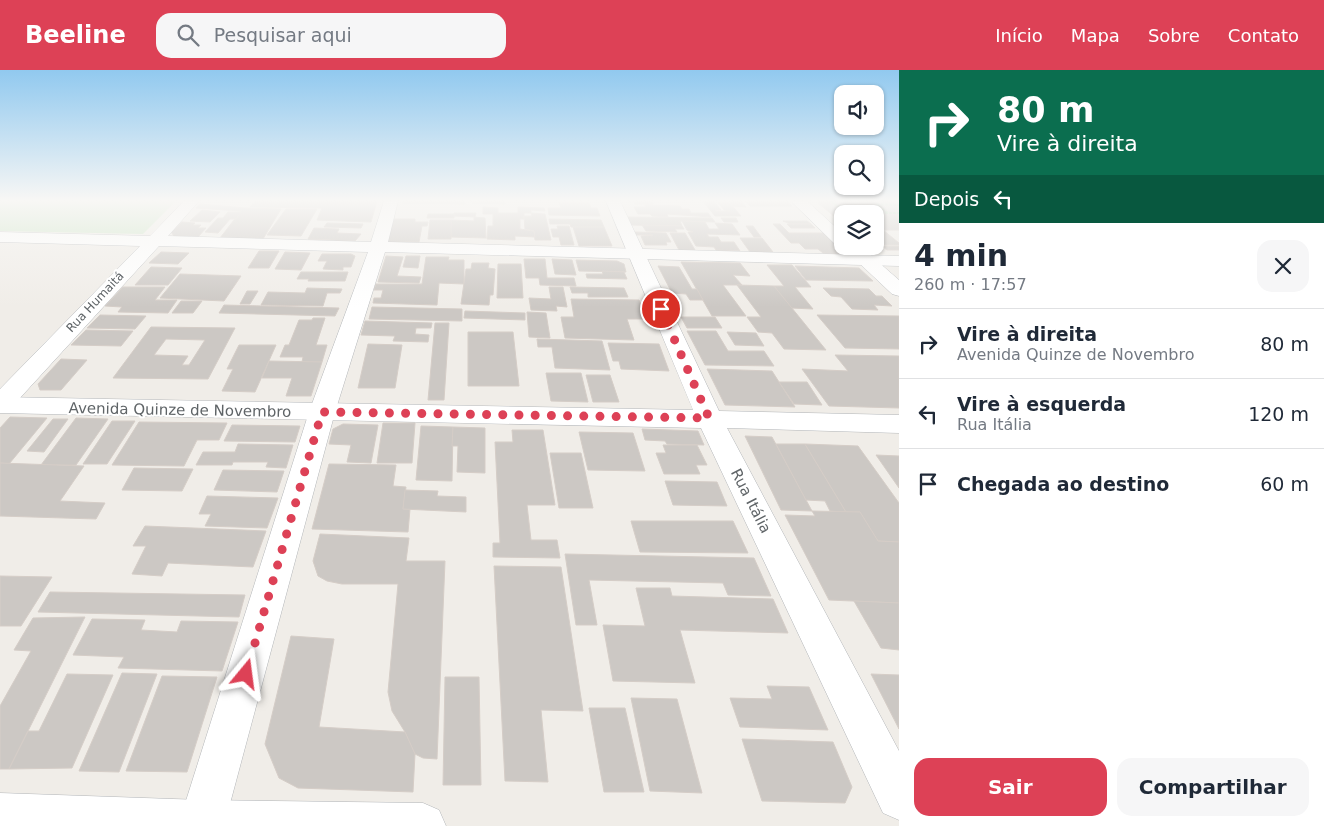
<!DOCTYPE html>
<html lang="pt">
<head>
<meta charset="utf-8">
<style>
	:root { --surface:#fff; --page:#f6f6f7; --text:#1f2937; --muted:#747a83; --line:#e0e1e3; --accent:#dd4156 }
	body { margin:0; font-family:"DejaVu Sans",sans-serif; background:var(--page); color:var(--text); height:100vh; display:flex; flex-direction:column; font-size:19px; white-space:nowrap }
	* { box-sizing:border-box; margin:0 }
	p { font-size:16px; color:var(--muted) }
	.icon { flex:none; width:28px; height:28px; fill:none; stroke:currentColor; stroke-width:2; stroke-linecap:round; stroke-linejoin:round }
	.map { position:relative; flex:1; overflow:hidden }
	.sheet { display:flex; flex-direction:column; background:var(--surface); width:425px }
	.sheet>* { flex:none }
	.guide { background:#0b6e4f; color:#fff; overflow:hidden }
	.tools { position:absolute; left:834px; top:15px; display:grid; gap:10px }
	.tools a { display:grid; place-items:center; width:50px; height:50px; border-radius:10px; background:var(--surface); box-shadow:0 1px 4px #0004; font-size:25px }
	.pin { position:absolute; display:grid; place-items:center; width:42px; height:42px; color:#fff; margin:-21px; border:2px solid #fff; border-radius:50%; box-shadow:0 1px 5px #0007 }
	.me { position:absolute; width:55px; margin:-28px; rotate:16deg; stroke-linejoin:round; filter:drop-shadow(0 0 4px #0008) }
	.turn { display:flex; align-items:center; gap:18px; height:105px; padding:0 15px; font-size:22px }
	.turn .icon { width:65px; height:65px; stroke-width:2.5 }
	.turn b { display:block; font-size:35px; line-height:42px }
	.then { display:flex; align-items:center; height:48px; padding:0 15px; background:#0003; gap:10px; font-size:19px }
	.round { display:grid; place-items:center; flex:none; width:52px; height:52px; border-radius:15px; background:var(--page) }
	.head { display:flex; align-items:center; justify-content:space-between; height:85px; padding:0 15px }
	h1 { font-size:30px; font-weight:800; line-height:38px }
	.cta { display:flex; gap:10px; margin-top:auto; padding:10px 15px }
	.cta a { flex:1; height:58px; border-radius:15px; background:var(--accent); color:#fff; font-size:20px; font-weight:800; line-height:58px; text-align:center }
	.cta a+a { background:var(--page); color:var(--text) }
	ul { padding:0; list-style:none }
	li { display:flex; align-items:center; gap:15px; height:70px; padding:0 15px; border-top:1px solid var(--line) }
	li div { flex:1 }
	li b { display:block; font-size:19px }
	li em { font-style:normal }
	header { display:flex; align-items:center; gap:30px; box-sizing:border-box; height:70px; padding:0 25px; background:var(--accent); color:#fff }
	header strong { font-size:24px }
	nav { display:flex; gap:28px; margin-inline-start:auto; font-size:18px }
	.search { width:350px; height:45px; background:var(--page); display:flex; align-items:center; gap:12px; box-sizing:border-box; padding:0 18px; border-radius:15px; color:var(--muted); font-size:19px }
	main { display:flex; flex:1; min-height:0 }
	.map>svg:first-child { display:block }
	.green { fill:#cde5c7 }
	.building { fill:#ccc8c4; stroke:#d5cdc7; fill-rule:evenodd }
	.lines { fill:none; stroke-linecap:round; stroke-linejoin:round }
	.minor-casing { stroke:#b3b6b9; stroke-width:1 }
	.tertiary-casing { stroke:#b3b6b9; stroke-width:1 }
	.path { stroke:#a6cfa9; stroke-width:2; stroke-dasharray:3 1; stroke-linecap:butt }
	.minor { fill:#fff; fill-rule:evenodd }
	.tertiary { fill:#fff; fill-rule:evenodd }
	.route { stroke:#dd4156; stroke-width:9; stroke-dasharray:0 16.2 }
	.labels { text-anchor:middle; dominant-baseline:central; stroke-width:4; stroke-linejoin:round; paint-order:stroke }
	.far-street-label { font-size:12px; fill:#5f6467; stroke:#fff }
	.street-label { font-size:15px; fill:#5f6467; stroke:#fff }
</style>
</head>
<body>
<header>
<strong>Beeline</strong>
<div class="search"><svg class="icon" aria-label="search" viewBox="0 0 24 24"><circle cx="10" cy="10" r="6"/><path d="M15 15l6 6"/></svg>Pesquisar aqui</div>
<nav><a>Início</a><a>Mapa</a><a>Sobre</a><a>Contato</a></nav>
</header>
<main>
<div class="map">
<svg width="899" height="756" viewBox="0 0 899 756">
	<rect width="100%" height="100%" fill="#f0ede8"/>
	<path class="green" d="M0,131H176L143,164L0,161Z"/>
	<g class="building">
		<path d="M255,131H377L371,152L317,150L322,138L250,137Z"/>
		<path d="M403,131H465V134L402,133Z"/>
		<path d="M471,131H505V134L472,133Z"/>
		<path d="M628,131H652L653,134H635V131Z"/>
		<path d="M703,131H713L721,140H715L716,141H730L724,140L718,132H729L741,146H715Z"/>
		<path d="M728,131H741L746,137L733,136Z"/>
		<path d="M745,131H787L792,136H750Z"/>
		<path d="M816,131H899V160H883L899,173V175H879L881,177L870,176H875V144H842V153Z"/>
		<path d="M559,132H589L591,138H597L600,146L549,145L548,138H561Z"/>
		<path d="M200,134L245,138L281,139L263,169L220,168L241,141L196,138Z"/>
		<path d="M645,135L680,136L682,139H689L691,143H708L711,147L667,144L668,147L652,146L650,144H638L634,137H646Z"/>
		<path d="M483,137L498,138V143H518V137L544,138L545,141L531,140V143H524V149H520V159L534,161L535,167L515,166V170L487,169L488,156H493V144H483Z"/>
		<path d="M286,139H317L301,166L267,165Z"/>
		<path d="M202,140L220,142L210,152L190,151Z"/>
		<path d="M228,142H241L236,149H230L218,163L205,162L218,148H223Z"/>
		<path d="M454,143H476L475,147L454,146Z"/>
		<path d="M531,143L545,144L551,170H535L534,161L525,159L524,146H532Z"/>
		<path d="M428,144H454V148H427Z"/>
		<path d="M474,147L485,148L486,168L450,167L451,150L474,151Z"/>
		<path d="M626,147L712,148L715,152L680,151L682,156L630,155Z"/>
		<path d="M721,148H736L738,152H724Z"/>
		<path d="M392,149H415V152H428L427,156H422L419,172H386Z"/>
		<path d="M549,149L601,150L604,157H571L570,154H550Z"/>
		<path d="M430,150H451V169H428Z"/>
		<path d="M682,151L705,152L709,159H719L715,153L732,154L740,165L707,164L709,167H718L721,172H734L740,181L716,180L714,177L696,176L688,162H693L687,160Z"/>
		<path d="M783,151H807L811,154H791Z"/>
		<path d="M182,152L195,153L193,155H201L198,158H206L198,167L174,166L171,162Z"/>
		<path d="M327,153L363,154L361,158L324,157Z"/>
		<path d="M773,154H780L789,163H823L845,184L823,183L818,179H805L799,173H791Z"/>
		<path d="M787,154H811L815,158H791Z"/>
		<path d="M642,155L682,156L684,159H675L677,162L646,161Z"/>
		<path d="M557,156H569L574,175H561L559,167H553L551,159H558Z"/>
		<path d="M746,156H753L761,167H754Z"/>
		<path d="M573,157H604L612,176H579Z"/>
		<path d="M314,158L339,159L337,163L361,164L355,171L308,169Z"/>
		<path d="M635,162L666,163L671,172H666L667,175H645L641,166L653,165H636Z"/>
		<path d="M670,163H685L695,180H679Z"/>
		<path d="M740,168H762L773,182H750Z"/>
		<path d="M882,176H899V180H887Z"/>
		<path d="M259,181H279L269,198H248Z"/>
		<path d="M161,182L189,183L178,194L149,193Z"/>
		<path d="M285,182L310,183L301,200L275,199Z"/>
		<path d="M322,184H351L355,186L351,197H343V200L323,199L327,191H318Z"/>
		<path d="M386,186L403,187L397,206L421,207L419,213L378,212Z"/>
		<path d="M406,186H420L418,198L403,197Z"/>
		<path d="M426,187H449L448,190H464V214L439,213L437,235L373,233L374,228H381L383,220H374L376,214H422Z"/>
		<path d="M524,189H545L547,208H574L576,216L540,215L539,208H526Z"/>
		<path d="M552,189L572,190L576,205L555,204Z"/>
		<path d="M576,190L617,191L624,194L626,202L579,201Z"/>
		<path d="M681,192L740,193L750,206L733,205L742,215H723L746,246H712Z"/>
		<path d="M472,193H489L488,198L495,199L493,225H490L489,235L461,234L466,199H471Z"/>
		<path d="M498,194H521L523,228H497Z"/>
		<path d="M767,195H792L811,217H795L813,239L791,238L774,216H784Z"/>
		<path d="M658,196L679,197L692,219H697L703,230H690L686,224L672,223Z"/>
		<path d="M795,196L859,198L873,211L806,210Z"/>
		<path d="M151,197L182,198L168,215H135Z"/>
		<path d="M602,201L624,202L627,209L587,208L586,204H603Z"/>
		<path d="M301,202H348L345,211H308L309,209H297Z"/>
		<path d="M180,204L241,206L224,231L160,228Z"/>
		<path d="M737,215L774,216L826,280L784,279L772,263L758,262L747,247H761Z"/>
		<path d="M123,217H165L155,230H177L168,243L118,242L122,237L105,236Z"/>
		<path d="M549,217H563L567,237L556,236L557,241L531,240L529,228L551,229Z"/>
		<path d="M570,217L624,218L628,227H588V223H572Z"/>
		<path d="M307,218L342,219L340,223H327L323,236L261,235L268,222L305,223Z"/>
		<path d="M823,218L869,219L876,226H882L892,236L874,235L878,240L852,239L841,227L831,226Z"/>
		<path d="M247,221H258L250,234H240Z"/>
		<path d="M571,229L639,230L646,249H627L634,270L565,268L561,247H574Z"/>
		<path d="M181,231H202L193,243H172Z"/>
		<path d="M224,235L339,238L335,246L219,243Z"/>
		<path d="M372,237L462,239V251L369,249Z"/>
		<path d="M465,241L525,243V250L464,248Z"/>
		<path d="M527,242L546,243L550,268L529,267Z"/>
		<path d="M100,245L146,246L135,259L87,258Z"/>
		<path d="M817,245L899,246V279L845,278Z"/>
		<path d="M681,247H715L722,258H687Z"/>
		<path d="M313,248H325L316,275H327L322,292H302L303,287H280L285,275H289L299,250H312Z"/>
		<path d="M365,251L432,253L431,258H416L415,264L429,265L428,272L393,271L395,266L361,265Z"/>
		<path d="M435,253H449L444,330H428Z"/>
		<path d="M151,257L235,258L208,309L113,308ZM166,269L205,270L189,295H182L188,286L154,285Z"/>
		<path d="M86,260L133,261L121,276L71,275Z"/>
		<path d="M687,261H716L728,281H764L774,296L705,295Z"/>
		<path d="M468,262H513L519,316H468Z"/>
		<path d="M727,262L756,263L764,276L735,275Z"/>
		<path d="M537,269L602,271L610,300L555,298L552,277H538Z"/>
		<path d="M608,273L659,274L669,301L621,299L619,291H613Z"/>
		<path d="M368,274L402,275L395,318H358Z"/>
		<path d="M239,275H276L255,322L222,321L233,299H227Z"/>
		<path d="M835,285L899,286V338L829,336L802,299L848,301Z"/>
		<path d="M61,289L87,290L61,320H40L38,314Z"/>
		<path d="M269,291L322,292L311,326H286L292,308H262Z"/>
		<path d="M707,299L772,301L795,337L725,335Z"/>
		<path d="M546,303H581L588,332L551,331Z"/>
		<path d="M586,305H610L619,332H593Z"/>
		<path d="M779,312H807L822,335L794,334Z"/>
		<path d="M10,347L47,348L9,394L0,393V358Z"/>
		<path d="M76,348L108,349L76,395H41Z"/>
		<path d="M53,349H68L44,382L27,381Z"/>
		<path d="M112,351H135L107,394H83Z"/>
		<path d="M139,352L227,353L219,370H197L184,396L112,395Z"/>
		<path d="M383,353H415L412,393H377Z"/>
		<path d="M343,354L378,355L371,393L347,392L351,375L329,374L333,359Z"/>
		<path d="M232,355L300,356L295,372L224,371Z"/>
		<path d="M421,356L453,357L452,411L416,410Z"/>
		<path d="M453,357L485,358V403L457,402L458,376H452Z"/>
		<path d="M642,359L698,361L704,375L667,374L665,371L645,370Z"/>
		<path d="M512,360H543L555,435H527L531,470H557L560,488L493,487V473H500L495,372H513Z"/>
		<path d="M579,362L633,363L645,401L588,400Z"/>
		<path d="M745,366L772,367L812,441L781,440Z"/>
		<path d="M238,374L293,375L286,398L266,397L268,392H233L232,395H196L203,382H235Z"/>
		<path d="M776,374H805L846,442L830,441L825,431L806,430Z"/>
		<path d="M805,374L858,376L899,433V472L878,471L860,442H846Z"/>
		<path d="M663,375H697L707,395H696L700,404H664L656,383H666Z"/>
		<path d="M550,383H581L593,438H559Z"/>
		<path d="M876,385L899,386V418Z"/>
		<path d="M0,393L84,396L60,431L105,433L96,449L0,446Z"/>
		<path d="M329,394L396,395L393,416L406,417L403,439H410L408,462L312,459Z"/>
		<path d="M134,398L193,399L182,421L122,420Z"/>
		<path d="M223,400L284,401L277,422L214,420Z"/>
		<path d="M665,411L717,412L727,436L673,435Z"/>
		<path d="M405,420L438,421L437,426L466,427V442L403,439Z"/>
		<path d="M207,426L278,428L267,458L205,456L211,444H199Z"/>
		<path d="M812,441L860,442L878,471L899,472V533L829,530L785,445L815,446Z"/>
		<path d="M631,451H733L748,483L640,482Z"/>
		<path d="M145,456L266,461L253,497L168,493L162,506L132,504L146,476H133Z"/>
		<path d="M320,464L409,468L406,491H445L437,689L423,688L415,684L405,662L392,641L388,622L398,514H342L327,511L318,506L313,491Z"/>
		<path d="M565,484L754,488L771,526L728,525L723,513L589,510L597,555H576Z"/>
		<path d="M494,496L561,497L583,641L541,640L548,712L505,711Z"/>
		<path d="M0,506L52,507L21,556H0Z"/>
		<path d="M636,518H670L672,526L773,529L788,563L680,560L695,613L613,611L603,555L645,556Z"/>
		<path d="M50,522L245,525L239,547L38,542Z"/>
		<path d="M854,531L899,533V580L881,578Z"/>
		<path d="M85,547L9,699H0V636L31,581L14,580L33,548Z"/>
		<path d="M92,549L145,550L141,560L177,562L181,551L238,552L222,601L118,598L124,587L73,585Z"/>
		<path d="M291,566L334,569L319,657L405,662L415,684L413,722L298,718L279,708L265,674Z"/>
		<path d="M122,603L157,604L119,702L79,701Z"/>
		<path d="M67,604L113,605L72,698L9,699L28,661H39Z"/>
		<path d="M871,604L899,605V659Z"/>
		<path d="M162,606L217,607L187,702L126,701Z"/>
		<path d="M445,607H479L481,715H443Z"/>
		<path d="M767,616L809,617L828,660L740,657L730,628L772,629Z"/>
		<path d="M631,628L677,629L702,723L650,721Z"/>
		<path d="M589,638H625L644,722H604Z"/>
		<path d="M742,669L833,672L852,717L845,733L762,731Z"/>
	</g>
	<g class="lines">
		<g class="minor-casing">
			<path id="minor" d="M184,131H199L168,166L371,172L384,131H398L388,172L899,186V196L385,182L335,342L224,756H178L309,342L368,182L159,176L9,340L0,342V319L140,176L0,172V162L150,166Z"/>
		</g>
		<g class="tertiary-casing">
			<g id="tertiary">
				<path d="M606,131H620L719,341L899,345V363L727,358L899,681V750L883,743L701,358L0,343V327L693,340Z"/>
				<path d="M791,131H807L842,163V176H860L899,210V226L892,224L841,176L836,175Z"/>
				<path d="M0,723L202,730L423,733L439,740L446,756H0Z"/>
			</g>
		</g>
		<g class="path">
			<path d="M831,131L841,139H862L867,143"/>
			<path d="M837,142L899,143"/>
			<path d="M888,143L876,134L899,135"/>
		</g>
		<use href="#minor" class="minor"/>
		<use href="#tertiary" class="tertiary"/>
	</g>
	<linearGradient id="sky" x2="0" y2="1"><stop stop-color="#91c9ef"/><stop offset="0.55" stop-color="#f8f7f5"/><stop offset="1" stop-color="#f8f7f5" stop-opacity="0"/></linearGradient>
	<rect width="899" height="237" fill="url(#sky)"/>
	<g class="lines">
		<path class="route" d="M246,604L322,342L709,348L661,239"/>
	</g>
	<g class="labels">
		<g class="far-street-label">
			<text transform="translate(95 232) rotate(-47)">Rua Humaitá</text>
		</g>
		<g class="street-label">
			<text transform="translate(180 340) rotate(1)">Avenida Quinze de Novembro</text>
			<text transform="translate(751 431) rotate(63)">Rua Itália</text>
		</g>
	</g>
</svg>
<div class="tools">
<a><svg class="icon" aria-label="sound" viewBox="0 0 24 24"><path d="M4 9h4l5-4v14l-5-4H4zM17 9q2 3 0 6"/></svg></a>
<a><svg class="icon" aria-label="search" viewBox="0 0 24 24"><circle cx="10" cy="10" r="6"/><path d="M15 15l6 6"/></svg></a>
<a><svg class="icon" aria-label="layers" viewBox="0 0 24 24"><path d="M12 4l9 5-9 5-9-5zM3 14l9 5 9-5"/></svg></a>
</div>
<div class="pin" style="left:661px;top:239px;background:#d93025"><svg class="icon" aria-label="arrive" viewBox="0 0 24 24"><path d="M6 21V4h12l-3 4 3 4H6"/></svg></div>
<svg class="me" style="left:246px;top:604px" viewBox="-20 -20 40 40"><path d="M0-17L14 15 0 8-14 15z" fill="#dd4156" stroke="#fff" stroke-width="4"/></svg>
</div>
<section class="sheet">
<div class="guide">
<div class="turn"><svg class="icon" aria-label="right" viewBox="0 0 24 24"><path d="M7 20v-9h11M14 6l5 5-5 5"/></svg><div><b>80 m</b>Vire à direita</div></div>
<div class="then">Depois<svg class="icon" aria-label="left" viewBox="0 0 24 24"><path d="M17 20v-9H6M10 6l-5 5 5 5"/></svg></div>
</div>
<div class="head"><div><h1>4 min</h1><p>260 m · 17:57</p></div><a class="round"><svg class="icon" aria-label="close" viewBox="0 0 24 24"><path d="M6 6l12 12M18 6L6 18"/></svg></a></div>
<ul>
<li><svg class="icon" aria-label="right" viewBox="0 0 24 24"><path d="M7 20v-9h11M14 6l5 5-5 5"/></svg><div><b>Vire à direita</b><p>Avenida Quinze de Novembro</p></div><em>80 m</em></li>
<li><svg class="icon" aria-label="left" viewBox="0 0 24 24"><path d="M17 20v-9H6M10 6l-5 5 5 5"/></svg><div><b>Vire à esquerda</b><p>Rua Itália</p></div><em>120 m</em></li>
<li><svg class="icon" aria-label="arrive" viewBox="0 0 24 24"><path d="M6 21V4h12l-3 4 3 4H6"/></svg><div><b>Chegada ao destino</b></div><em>60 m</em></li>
</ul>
<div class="cta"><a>Sair</a><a>Compartilhar</a></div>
</section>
</main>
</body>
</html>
